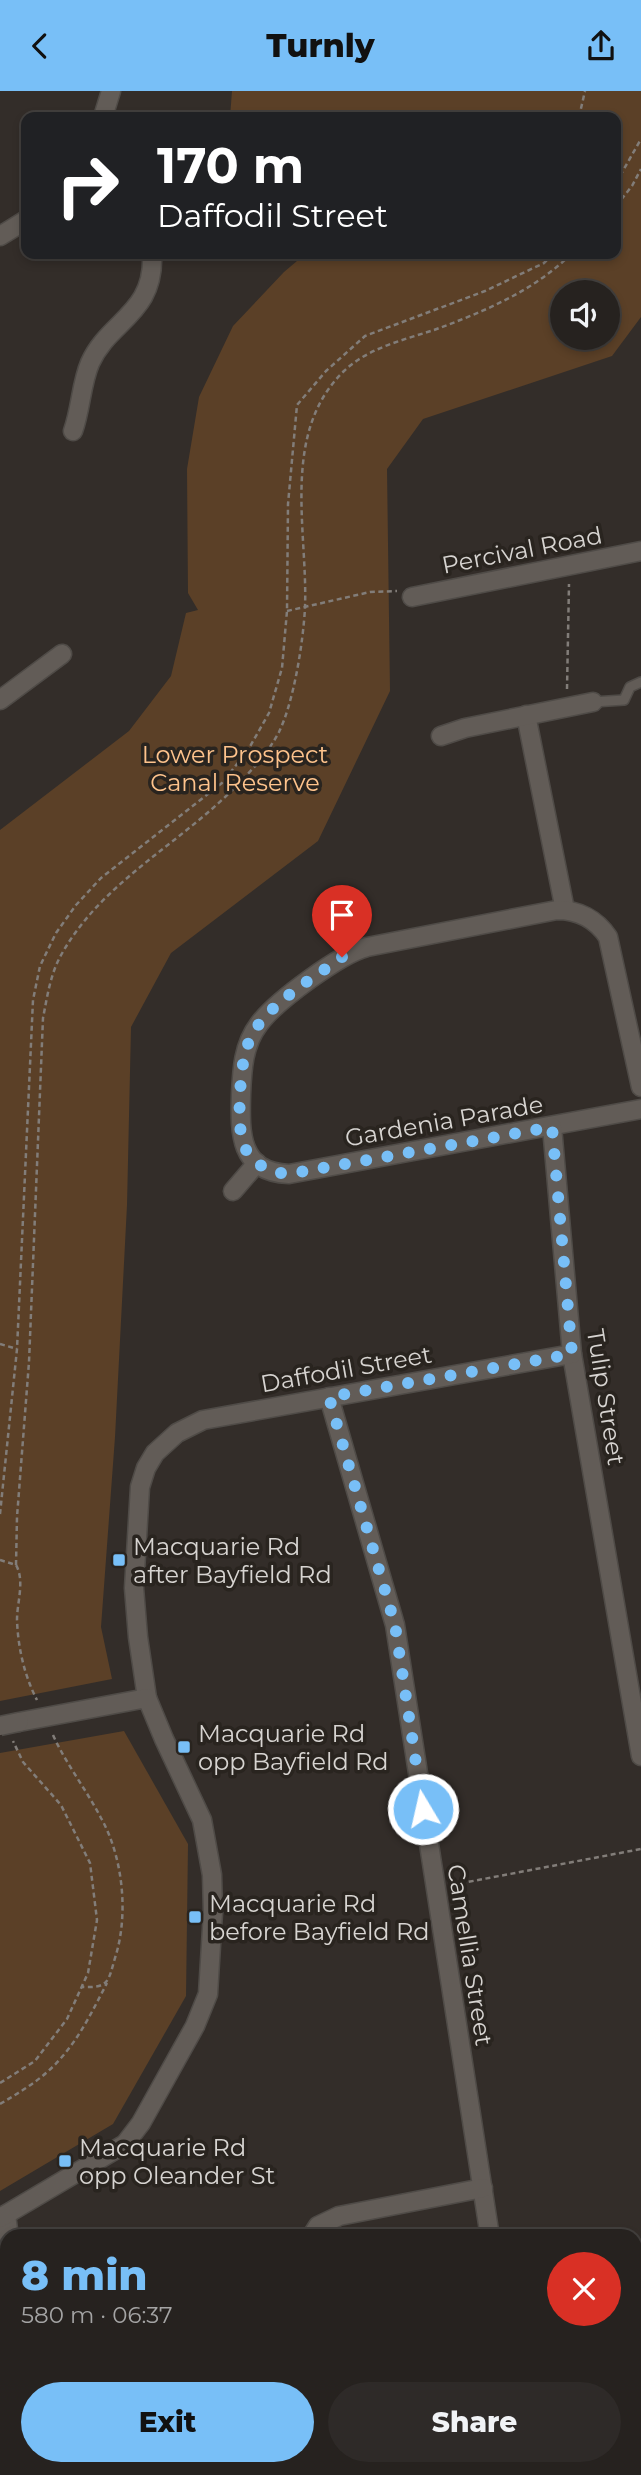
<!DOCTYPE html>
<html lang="en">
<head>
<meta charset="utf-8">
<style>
	:root { --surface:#26221f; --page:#2e2a28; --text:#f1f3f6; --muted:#a4a4a4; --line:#423f3d; --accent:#78bff7 }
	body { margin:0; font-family:Montserrat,sans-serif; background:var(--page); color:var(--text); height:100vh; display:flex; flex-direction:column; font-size:26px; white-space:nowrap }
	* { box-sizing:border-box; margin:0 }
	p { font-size:23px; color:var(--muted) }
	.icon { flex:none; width:38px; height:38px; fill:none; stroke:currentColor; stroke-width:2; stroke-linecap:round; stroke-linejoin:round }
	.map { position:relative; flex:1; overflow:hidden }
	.details { position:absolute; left:0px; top:2138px; width:642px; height:247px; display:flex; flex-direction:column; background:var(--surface); border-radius:21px 21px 0 0; box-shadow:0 4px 10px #0003,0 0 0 2px var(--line) }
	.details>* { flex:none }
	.top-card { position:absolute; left:21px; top:21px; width:600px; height:147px; border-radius:14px; box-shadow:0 4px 10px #0003,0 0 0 2px var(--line); background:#202124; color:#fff; overflow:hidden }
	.buttons { position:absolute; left:550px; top:189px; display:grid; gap:14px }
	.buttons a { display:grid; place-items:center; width:70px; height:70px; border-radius:50%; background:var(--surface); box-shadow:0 4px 10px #0003,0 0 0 2px var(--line); font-size:35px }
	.pin { position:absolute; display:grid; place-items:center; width:60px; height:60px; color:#fff; margin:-72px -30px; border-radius:50% 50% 50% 0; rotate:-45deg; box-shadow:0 0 7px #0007 }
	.pin .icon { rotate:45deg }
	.me { position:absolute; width:77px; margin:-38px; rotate:351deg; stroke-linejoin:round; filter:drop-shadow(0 0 5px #0008) }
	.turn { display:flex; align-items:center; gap:24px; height:147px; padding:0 21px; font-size:32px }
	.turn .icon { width:91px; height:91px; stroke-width:2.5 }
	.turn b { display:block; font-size:49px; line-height:60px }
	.round { display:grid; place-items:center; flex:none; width:74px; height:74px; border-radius:37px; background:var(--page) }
	.head { display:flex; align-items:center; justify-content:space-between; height:119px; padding:0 21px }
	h1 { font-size:42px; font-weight:800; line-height:52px; color:var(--accent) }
	.button { display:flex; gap:14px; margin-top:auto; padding:14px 21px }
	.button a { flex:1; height:80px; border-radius:42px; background:var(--accent); color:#111; font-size:28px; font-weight:800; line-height:80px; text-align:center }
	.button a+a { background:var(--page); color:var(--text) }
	header { display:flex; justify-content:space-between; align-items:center; height:91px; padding:0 21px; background:var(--accent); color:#111; font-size:32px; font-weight:800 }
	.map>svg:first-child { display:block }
	.green { fill:#5b4027; fill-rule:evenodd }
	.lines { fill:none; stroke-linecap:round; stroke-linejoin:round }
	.service-casing { stroke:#4f4b47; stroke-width:12 }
	.minor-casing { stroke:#4f4b47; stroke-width:21 }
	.tertiary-casing { stroke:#4f4b47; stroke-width:21 }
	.path { stroke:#827d79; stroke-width:2.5; stroke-dasharray:5 3.5; stroke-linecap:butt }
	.service { stroke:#625c57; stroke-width:9 }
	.minor { stroke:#625c57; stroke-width:18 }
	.tertiary { stroke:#625c57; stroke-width:18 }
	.tertiary-bridge-casing { stroke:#4f4b47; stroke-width:21; stroke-linecap:butt }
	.tertiary-bridge { stroke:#625c57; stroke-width:18 }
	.route { stroke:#78bff7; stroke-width:12; stroke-dasharray:0 21.6 }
	.poi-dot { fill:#78bff7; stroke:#29241f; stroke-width:2.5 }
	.labels { text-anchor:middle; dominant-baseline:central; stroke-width:7; stroke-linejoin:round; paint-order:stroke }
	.street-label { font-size:24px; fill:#d7d4d1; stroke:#29241f }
	.park-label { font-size:24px; fill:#fec38c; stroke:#29241f }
	.poi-label { font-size:24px; fill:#d7d4d1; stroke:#29241f; text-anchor:start }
</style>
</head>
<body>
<header><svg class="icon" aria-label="back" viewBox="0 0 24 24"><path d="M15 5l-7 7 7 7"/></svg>Turnly<svg class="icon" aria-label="share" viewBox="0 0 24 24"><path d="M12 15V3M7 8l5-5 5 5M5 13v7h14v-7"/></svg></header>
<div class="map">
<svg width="641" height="2384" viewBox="0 0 641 2384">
	<rect width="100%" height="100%" fill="#332d29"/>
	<g class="green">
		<path d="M232,0H641V226L612,265L423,328L387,378L390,600L318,750L171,862L131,936L127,1114L115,1346L101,1536L112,1588L0,1610V739L129,640L171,585L186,522L198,519L188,502L187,378L199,306L233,235L284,181L297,170L293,163H616V26H230ZM607,201V247H562V201Z"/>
		<path d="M124,1640L188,1753L186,1905L113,2033L0,2100V1662Z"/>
	</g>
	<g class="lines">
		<g class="service-casing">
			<g id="service">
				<path d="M593,611L624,609L630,596L641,591"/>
				<path d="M635,2165L641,2164"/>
			</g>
		</g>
		<g class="minor-casing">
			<g id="minor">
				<path d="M103,26L111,0"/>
				<path d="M0,145L26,129"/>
				<path d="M73,340C81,318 81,293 90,272C109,229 155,223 152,163"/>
				<path d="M412,506L641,460"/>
				<path d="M0,609L62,563"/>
				<path d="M526,624L565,819"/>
				<path d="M441,645L465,637L593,611"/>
				<path d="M641,996L608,846C596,828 578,819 557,819L367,856C340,863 276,910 259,933C243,954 242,979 241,1004C240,1042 239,1081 289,1083L641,1018"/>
				<path d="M552,1036L572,1263L641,1665"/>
				<path d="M233,1100L257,1072"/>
				<path d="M329,1306L395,1534L490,2146"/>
				<path d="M147,1607L138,1546L134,1497L140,1396L146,1377L155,1362L177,1342L203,1329L572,1263"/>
				<path d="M6,2124L9,2146"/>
				<path d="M311,2146L318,2135L339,2125L483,2097"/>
				<path d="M635,2292L641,2291"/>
				<path d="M170,2378L187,2380L201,2378"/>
				<path d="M434,2378L442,2384"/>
			</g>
		</g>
		<g class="tertiary-casing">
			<path id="tertiary" d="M0,2127L125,2053L141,2032L195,1935L208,1903L213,1821L212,1784L202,1729L164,1648L147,1607L19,1631"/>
		</g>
		<g class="path">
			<path d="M579,26L585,0"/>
			<path d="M616,92L641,48"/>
			<path d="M616,115L632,95L641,78"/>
			<path d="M287,520L370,501L397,500"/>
			<path d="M567,598L569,493"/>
			<path d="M0,1253L17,1258"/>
			<path d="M0,1423L17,1258L33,909L40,875L56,842L76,814L101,787L222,692L248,659L269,622L282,577L287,520L288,413L297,314L326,280L365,245L485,200L544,172L553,163"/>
			<path d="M0,1469L16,1474C25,1490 17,1511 17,1529C18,1556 24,1584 37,1609"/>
			<path d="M16,1474L17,1426L29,1271L43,927C47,907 50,885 60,866C101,790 183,752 240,691C255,676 269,660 279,641C294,610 303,552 305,517C308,440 280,342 344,280C368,257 403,249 434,239C483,221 534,200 571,163"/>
			<path d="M53,1644C66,1673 86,1698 101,1727C123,1766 129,1824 115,1867C108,1891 109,1897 82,1896"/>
			<path d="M452,1794L641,1758"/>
			<path d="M0,1992L35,1970L67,1928L88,1882L97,1829L90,1772L61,1714L23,1671L13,1650"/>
			<path d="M0,2013C22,2000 44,1987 61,1967C80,1946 94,1917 107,1892"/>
		</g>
		<use href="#service" class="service"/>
		<use href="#minor" class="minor"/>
		<use href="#tertiary" class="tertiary"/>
		<g class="tertiary-bridge-casing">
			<path id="tertiary-bridge" d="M0,1635L19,1631"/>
		</g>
		<use href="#tertiary-bridge" class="tertiary-bridge"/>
	</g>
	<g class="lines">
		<path class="route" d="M342,866C315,886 280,906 259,933C252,943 246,955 244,967C240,987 236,1040 245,1057C254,1074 271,1082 289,1083L552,1036L572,1263L329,1306L395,1534L423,1718"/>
	</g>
	<g class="poi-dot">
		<rect x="112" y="1462" width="14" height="14" rx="3.5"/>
		<rect x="177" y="1649" width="14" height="14" rx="3.5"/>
		<rect x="188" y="1819" width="14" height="14" rx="3.5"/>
		<rect x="58" y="2063" width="14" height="14" rx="3.5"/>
	</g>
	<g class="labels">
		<g class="street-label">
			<text transform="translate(522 459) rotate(-11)">Percival Road</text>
			<text transform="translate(444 1030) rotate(-10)">Gardenia Parade</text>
			<text transform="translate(346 1278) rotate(-10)">Daffodil Street</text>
			<text transform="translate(606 1306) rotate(81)">Tulip Street</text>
			<text transform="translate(470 1864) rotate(81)">Camellia Street</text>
		</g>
		<g class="park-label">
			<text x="235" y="663">Lower Prospect<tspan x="235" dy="28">Canal Reserve</tspan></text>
		</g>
		<g class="poi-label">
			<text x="133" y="1455">Macquarie Rd<tspan x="133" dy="28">after Bayfield Rd</tspan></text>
			<text x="198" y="1642">Macquarie Rd<tspan x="198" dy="28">opp Bayfield Rd</tspan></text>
			<text x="209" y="1812">Macquarie Rd<tspan x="209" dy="28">before Bayfield Rd</tspan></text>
			<text x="79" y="2056">Macquarie Rd<tspan x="79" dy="28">opp Oleander St</tspan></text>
		</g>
	</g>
</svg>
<div class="buttons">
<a><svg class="icon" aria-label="sound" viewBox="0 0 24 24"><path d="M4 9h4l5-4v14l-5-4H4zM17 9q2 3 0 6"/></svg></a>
</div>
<div class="pin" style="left:342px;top:866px;background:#d93025"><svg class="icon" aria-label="arrive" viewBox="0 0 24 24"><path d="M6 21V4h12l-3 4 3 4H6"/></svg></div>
<svg class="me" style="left:423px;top:1718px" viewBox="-20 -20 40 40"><circle r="17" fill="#78bff7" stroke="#fff" stroke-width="3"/><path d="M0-11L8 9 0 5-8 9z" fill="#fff"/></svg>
<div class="top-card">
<div class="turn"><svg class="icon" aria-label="right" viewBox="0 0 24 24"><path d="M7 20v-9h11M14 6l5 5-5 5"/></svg><div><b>170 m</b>Daffodil Street</div></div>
</div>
<section class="details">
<div class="head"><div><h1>8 min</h1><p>580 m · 06:37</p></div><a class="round" style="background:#d93025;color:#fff"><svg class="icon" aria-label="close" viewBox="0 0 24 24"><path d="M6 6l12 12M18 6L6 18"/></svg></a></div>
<div class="button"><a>Exit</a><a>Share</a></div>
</section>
</div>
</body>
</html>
